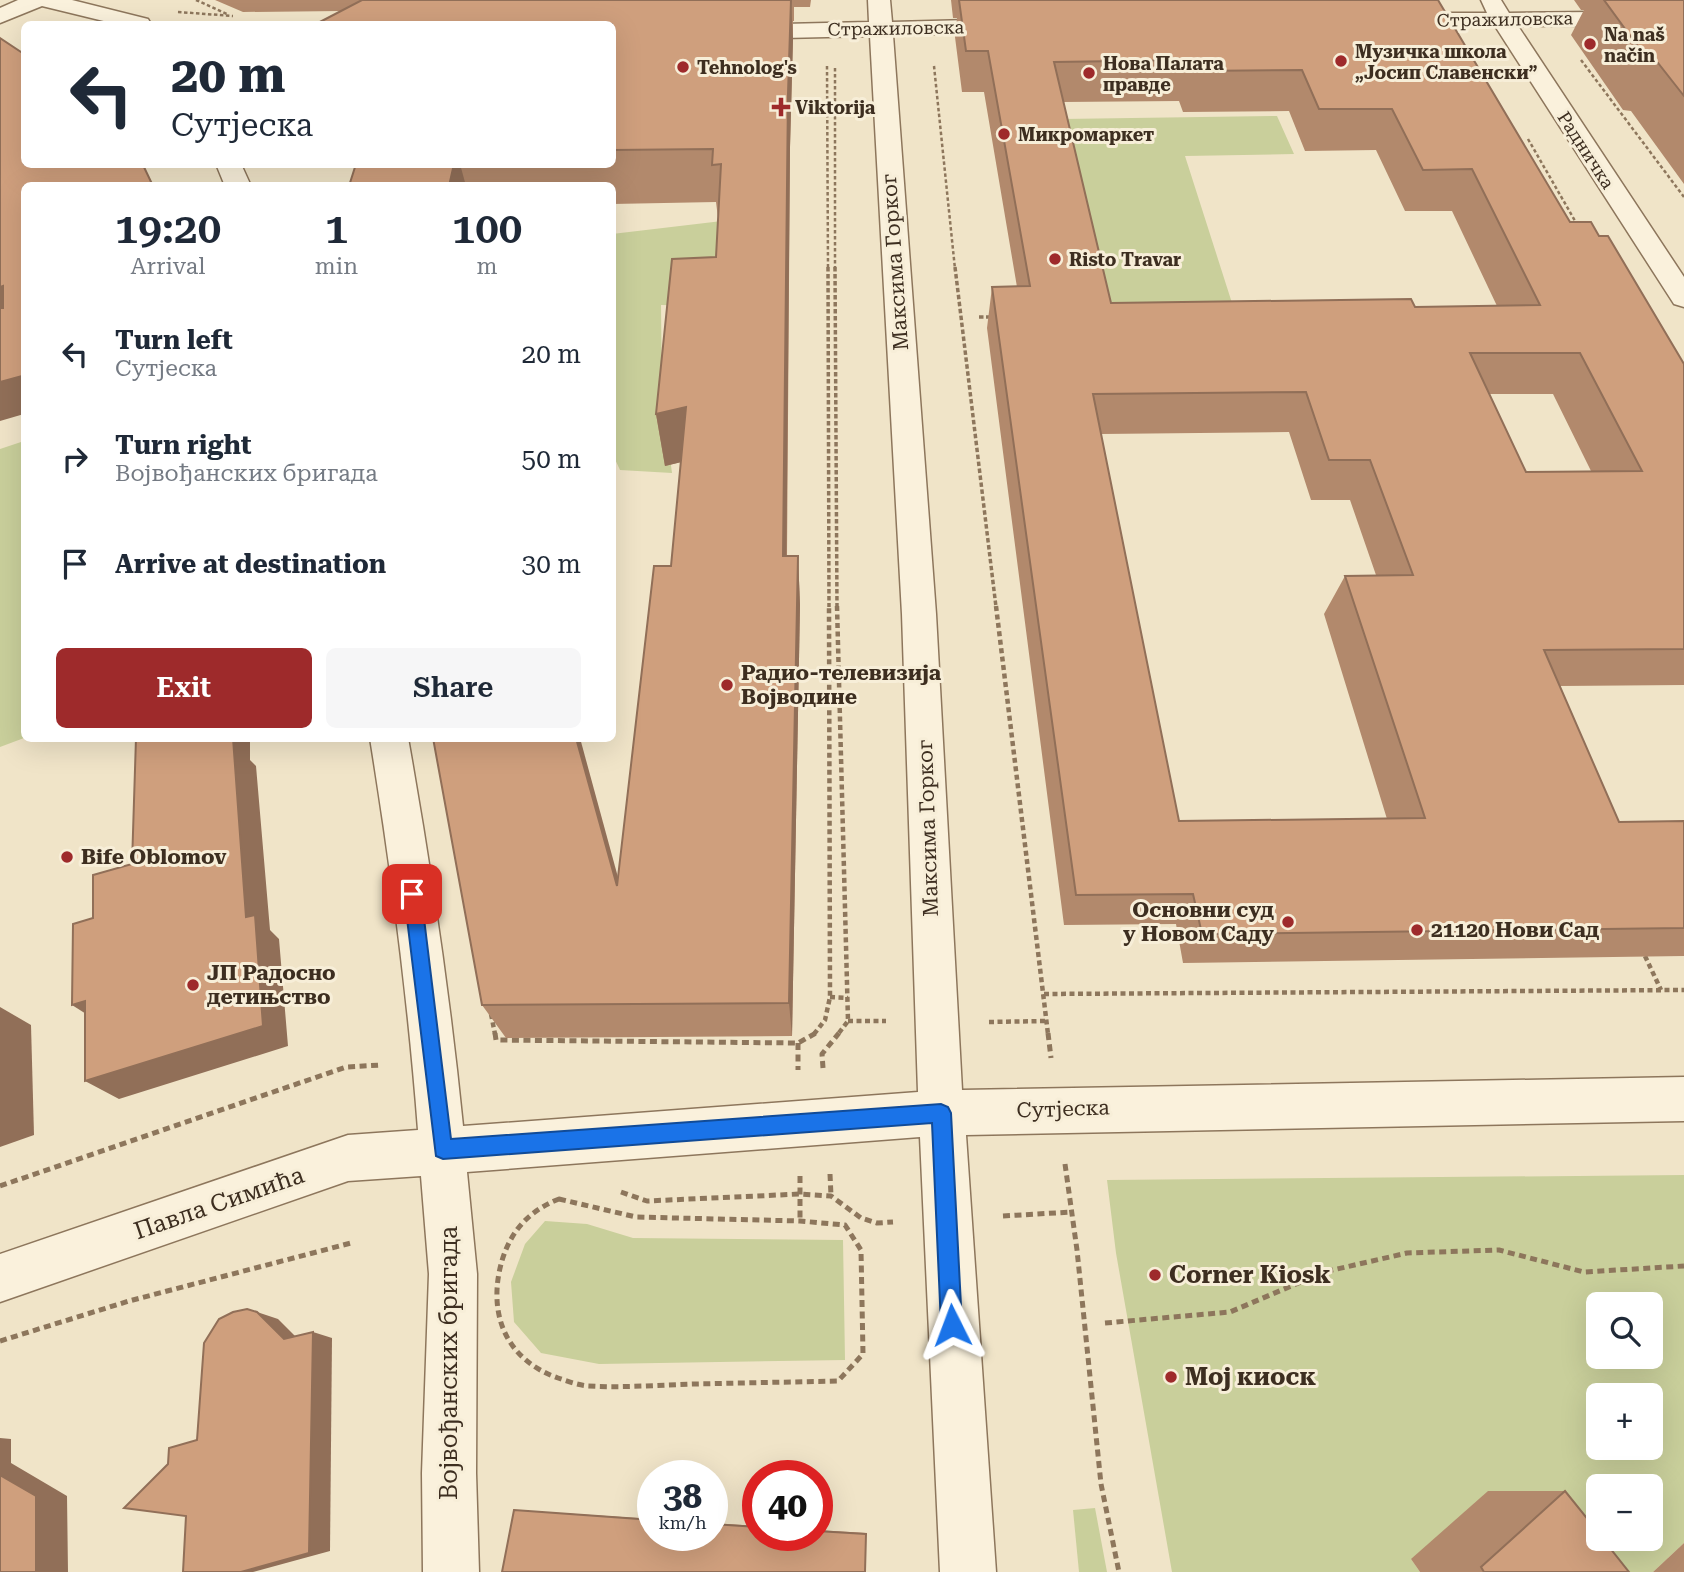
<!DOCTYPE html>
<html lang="en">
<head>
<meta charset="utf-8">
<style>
	:root { --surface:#fff; --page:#f6f6f7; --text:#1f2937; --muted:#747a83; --accent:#9e2a2b }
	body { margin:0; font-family:"Roboto Serif",serif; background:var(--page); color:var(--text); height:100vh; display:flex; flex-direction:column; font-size:26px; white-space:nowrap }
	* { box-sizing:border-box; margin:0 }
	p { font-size:23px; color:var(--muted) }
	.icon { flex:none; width:38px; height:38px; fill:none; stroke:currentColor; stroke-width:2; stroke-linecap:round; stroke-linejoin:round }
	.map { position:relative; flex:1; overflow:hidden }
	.sheet { position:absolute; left:21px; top:182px; width:595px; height:560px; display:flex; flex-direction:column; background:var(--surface); border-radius:10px; box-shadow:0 7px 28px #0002 }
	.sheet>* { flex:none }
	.top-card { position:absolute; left:21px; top:21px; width:595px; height:147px; border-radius:10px; box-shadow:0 7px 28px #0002; background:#fff; color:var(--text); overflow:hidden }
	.tools { position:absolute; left:1586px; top:1292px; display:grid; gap:14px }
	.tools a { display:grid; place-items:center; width:77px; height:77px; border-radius:10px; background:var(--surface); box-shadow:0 7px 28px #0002; font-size:35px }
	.speed { position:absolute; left:637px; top:1460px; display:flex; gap:14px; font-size:35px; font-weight:700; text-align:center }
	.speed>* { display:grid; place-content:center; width:91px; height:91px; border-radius:50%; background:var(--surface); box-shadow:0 7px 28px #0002; line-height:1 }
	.speed small { font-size:18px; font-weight:400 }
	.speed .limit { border:10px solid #d22; background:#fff; color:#111 }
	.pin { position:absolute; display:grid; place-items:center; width:60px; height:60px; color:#fff; margin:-30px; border-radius:14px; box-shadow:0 4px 10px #0006 }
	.me { position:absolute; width:77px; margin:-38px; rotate:357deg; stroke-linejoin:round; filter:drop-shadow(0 0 5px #0008) }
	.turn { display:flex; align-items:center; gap:24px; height:147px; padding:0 35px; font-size:32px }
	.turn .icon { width:91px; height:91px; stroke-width:2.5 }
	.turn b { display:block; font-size:49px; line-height:60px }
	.eta { display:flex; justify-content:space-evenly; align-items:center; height:119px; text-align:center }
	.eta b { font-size:42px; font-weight:600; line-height:49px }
	.cta { display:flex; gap:14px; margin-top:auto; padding:14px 35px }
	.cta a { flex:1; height:80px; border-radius:10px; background:var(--accent); color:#fff; font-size:28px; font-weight:600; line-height:80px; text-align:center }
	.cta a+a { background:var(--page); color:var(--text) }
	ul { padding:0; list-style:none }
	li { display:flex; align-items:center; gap:21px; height:105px; padding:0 35px }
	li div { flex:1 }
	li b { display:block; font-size:26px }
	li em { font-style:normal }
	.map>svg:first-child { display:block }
	.green { fill:#c9cf9b; fill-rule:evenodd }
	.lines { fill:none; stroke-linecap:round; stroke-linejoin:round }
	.minor-casing { stroke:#8d765c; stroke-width:3 }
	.path-far3 { stroke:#8d765c; stroke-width:2.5; stroke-dasharray:3.5 2.5; stroke-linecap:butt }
	.path-far2 { stroke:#8d765c; stroke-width:3.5; stroke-dasharray:4.5 2.5; stroke-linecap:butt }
	.path-far1 { stroke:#8d765c; stroke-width:4.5; stroke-dasharray:5 3.5; stroke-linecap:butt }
	.path { stroke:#8d765c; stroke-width:5; stroke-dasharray:7 4.5; stroke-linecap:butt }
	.minor { fill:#faf1dc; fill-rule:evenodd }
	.wall { fill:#b2896c; fill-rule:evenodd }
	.shaded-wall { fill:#916f58 }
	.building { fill:#cf9f7d; stroke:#916f58; stroke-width:2; fill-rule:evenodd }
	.route { fill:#1a73e8; stroke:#114b97; stroke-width:2 }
	.poi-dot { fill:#9e2a2b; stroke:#f7eed8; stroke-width:2.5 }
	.labels { text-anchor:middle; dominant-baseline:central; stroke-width:6; stroke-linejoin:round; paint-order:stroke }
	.far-street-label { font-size:18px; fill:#3d2e20; stroke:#f7eed8 }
	.far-poi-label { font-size:18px; font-weight:bold; fill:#3d2e20; stroke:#f7eed8; text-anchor:start }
	.street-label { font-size:21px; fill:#3d2e20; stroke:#f7eed8 }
	.poi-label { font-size:21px; font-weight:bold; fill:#3d2e20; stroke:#f7eed8; text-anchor:start }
	.near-street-label { font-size:24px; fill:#3d2e20; stroke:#f7eed8 }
	.near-poi-label { font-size:24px; font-weight:bold; fill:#3d2e20; stroke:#f7eed8; text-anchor:start }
</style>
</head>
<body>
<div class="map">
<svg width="1684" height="1572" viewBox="0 0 1684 1572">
	<rect width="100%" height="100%" fill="#f0e4c8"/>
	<g class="green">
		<path d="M1277,116L1294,154L1185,156L1232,303L1104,305L1062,119Z"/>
		<path d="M722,221L717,306L661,305L662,397L672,473L620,470L613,455L612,234Z"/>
		<path d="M24,441V738L0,747V449Z"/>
		<path d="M1684,1175V1543L1653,1572H1549L1411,1559L1420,1572H1172L1116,1253L1107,1180ZM1598,1304H1650V1356H1598ZM1598,1395H1650V1447H1598ZM1598,1486H1650V1538H1598Z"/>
		<path d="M545,1221L587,1224L633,1238L843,1240L845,1360L599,1364L541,1353L514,1322L511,1282L525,1244Z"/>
		<path d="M1095,1508L1107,1572H1079L1073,1510Z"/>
	</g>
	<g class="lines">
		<g class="minor-casing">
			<g id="minor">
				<path d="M18,0H72L148,19L151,24H116L42,6L0,23V8Z"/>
				<path d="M868,0H890L892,22L1009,19L1017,21L1020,26L1017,31L1009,33L893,35L936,614L962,1090L1684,1077V1121L966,1135L996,1572H940L920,1137L467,1172L477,1274L476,1473L479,1572H423L422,1473L429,1274L421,1176L348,1181L0,1302V1254L348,1135L418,1130C408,999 391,868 370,738H408C431,867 450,996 463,1126L918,1092L902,614L870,36L741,39L733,37L730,32L733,27L741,25L869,22Z"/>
				<path d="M1481,0H1501L1509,13L1684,11V25L1518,26L1684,277V307L1674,304L1495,26L1398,27L1390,25L1387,20L1390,15L1398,13H1487Z"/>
				<path d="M216,164H241L251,186H225Z"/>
			</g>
		</g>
		<g class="path-far3">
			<path d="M196,0L227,14"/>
			<path d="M178,12L233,16"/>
			<path d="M1581,60L1684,197"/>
			<path d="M827,66L828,269"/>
			<path d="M934,66L955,269"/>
			<path d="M835,68V269"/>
			<path d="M1528,139L1578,226"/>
		</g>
		<g class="path-far2">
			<path d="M828,267L829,607"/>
			<path d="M835,267L837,607"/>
			<path d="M955,267L996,607"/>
			<path d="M979,317H992"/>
		</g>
		<g class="path-far1">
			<path d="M837,606L848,1021L838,1034"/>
			<path d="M996,606L1048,1034"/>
			<path d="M1645,956L1661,990"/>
			<path d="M1044,994L1684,990"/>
			<path d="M830,997L848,998"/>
			<path d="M491,1014L495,1034"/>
			<path d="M848,1021H886"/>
			<path d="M989,1022L1047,1021"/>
			<path d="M814,1034L825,1020L830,997L829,606"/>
		</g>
		<g class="path">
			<path d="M495,1033L496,1040L798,1043L816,1033"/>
			<path d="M1048,1033L1051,1058"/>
			<path d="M798,1043V1070"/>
			<path d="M823,1068L822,1054L839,1033"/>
			<path d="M1065,1164L1077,1250L1101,1484L1119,1572"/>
			<path d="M830,1174L831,1196"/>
			<path d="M800,1176V1221"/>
			<path d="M0,1186L346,1067L381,1065"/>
			<path d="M621,1192L647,1201L800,1194L831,1196L861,1218L877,1223L893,1222"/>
			<path d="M559,1199L636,1217L800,1221L845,1225L861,1250L863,1354L838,1381C790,1382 742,1383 694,1384C659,1385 623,1388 588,1386C578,1385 567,1381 558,1378C510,1361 490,1321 499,1273C506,1237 525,1212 559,1199Z"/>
			<path d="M1003,1216L1072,1212"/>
			<path d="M1105,1323L1230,1312L1324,1272L1407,1253L1499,1250L1584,1272L1684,1266"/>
			<path d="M0,1341L129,1301L351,1243"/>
		</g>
		<use href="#minor" class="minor"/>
	</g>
	<g class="wall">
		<path d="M215,0H811L810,7H794V21H793V39L790,147L787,556H798L800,605L792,1036L506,1038L482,1005L618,877L671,566L681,462L665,466L656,414L716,257L718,218L716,202L612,204V186H349L355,166L347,164H612V24L341,11L243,12Z"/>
		<path d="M951,0H1438L1570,222L1599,236L1684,364V685L1560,686L1619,822L1684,821V956L1183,963L1176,924L1064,925L987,328L992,287H1017L984,92H962L955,37L957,18H953ZM1179,101L1183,112L1289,111L1305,151L1376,150L1405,211H1452L1497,306L1415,307L1111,303L1063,102ZM1489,394H1553L1591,471L1526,472ZM1289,432L1311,500H1350L1376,575L1345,576L1324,614L1387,819L1179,821L1101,434Z"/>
		<path d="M1574,0H1684V184L1631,111L1623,110L1571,35L1584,10H1581Z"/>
		<path d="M1488,1491H1565L1629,1572H1420L1411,1559Z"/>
		<path d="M514,1510L653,1519V1535H712V1523L758,1526V1535H817V1530L866,1533L865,1572H502Z"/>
		<path d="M1684,1543V1572H1653Z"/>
	</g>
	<g class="shaded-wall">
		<path d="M791,0L793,39L790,147L786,606L783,556L788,94Z"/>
		<path d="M454,164H460L466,186H449Z"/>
		<path d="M3,286L24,317L0,326V287Z"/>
		<path d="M22,376L24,380V414L0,421V382Z"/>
		<path d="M686,407L694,459L665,466L656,414Z"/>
		<path d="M798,556L800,605L792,1036L789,1003Z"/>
		<path d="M228,738H250V760L256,766L270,930L279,939L288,1046L119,1099L85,1081L246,917Z"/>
		<path d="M576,738H580L631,925L617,886Z"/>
		<path d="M85,1001L105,1026L72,1005Z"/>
		<path d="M0,1007L31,1025L34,1135L0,1147Z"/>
		<path d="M257,1312L278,1319L304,1345L284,1339Z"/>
		<path d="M313,1332L332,1338L330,1551L253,1572H241Z"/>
		<path d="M0,1438L11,1439V1463L67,1496L68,1572H36L0,1475Z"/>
	</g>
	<g class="building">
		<path d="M362,0H791L788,94L783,556H798L789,1003L482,1005L433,738H576L617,886L654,566H671L686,407L656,414L672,259L716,257L721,164L712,165L713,149L612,150V24H316Z"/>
		<path d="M959,0H1438L1570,222H1591L1599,236H1608L1684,364V649L1544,650L1619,822L1684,821V928L1202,934L1193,894L1076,895L992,287L1030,286L988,51H966ZM1189,60L1193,71L1302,70L1319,109H1392L1423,170L1472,169L1540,305L1415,307L1411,299L1111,303L1054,62ZM1470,353H1580L1642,471L1526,472ZM1306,392L1329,460H1370L1413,575L1345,576L1425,818L1179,821L1093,394Z"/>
		<path d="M1604,0H1684V96L1658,63H1650Z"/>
		<path d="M0,38L24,54V164H138L139,166L143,165L153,186H24V388L22,376L0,382V308H3V286L0,287Z"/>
		<path d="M356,164H454L449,186H349Z"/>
		<path d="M136,738H228V740L233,738L246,917L255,915L263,1026L85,1081V1001L72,1005L73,924L93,918V875L132,864Z"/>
		<path d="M247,1309L257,1312L284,1339L313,1332L309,1553L241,1572H183L186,1516L124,1508L168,1464L169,1448L197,1440L204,1343L219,1319L233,1312Z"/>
		<path d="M0,1475L36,1496V1572H0Z"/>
		<path d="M1565,1491L1598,1532V1538H1602L1629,1572H1484L1481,1567Z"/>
		<path d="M514,1510L653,1520V1535H712V1524L758,1527V1535H817V1531L866,1534L865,1572H502Z"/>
	</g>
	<path class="route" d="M412,886L418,889L421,894L451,1139L941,1104L948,1107L951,1113L962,1325L959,1332L952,1335L945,1332L941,1325L932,1123L443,1159L436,1156L404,894L407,889Z"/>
	<g class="poi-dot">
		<circle cx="1590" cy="44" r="7"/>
		<circle cx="1341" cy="61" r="7"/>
		<circle cx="683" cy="67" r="7"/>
		<circle cx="1089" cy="73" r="7"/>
		<path d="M777.5 96.5h7v7h7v7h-7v7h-7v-7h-7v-7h7z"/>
		<circle cx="1004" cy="134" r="7"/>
		<circle cx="1055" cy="259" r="7"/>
		<circle cx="727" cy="685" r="7"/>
		<circle cx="67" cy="857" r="7"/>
		<circle cx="1288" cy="922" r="7"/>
		<circle cx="1417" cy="930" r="7"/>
		<circle cx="193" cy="985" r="7"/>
		<circle cx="1155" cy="1275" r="7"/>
		<circle cx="1171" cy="1377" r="7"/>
	</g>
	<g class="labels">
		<g class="far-street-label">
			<text transform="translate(1505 19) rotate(-1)">Стражиловска</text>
			<text transform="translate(896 28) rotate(-1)">Стражиловска</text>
			<text transform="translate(1586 150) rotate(57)">Радничка</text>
		</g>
		<g class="far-poi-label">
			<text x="1604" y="34">Na naš<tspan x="1604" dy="21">način</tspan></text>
			<text x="1355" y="51">Музичка школа<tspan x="1355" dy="21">„Јосип Славенски”</tspan></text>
			<text x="1103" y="63">Нова Палата<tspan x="1103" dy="21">правде</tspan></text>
			<text x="697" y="67">Tehnolog's</text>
			<text x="795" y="107">Viktorija</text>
			<text x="1018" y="134">Микромаркет</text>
			<text x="1069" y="259">Risto Travar</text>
		</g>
		<g class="street-label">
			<text transform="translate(895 262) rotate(-94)">Максима Горког</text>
			<text transform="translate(928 828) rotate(-92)">Максима Горког</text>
			<text transform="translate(1063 1109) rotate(-2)">Сутјеска</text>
		</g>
		<g class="poi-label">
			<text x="741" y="673">Радио-телевизија<tspan x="741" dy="24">Војводине</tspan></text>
			<text x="81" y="857">Bife Oblomov</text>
			<text x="1274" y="910" text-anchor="end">Основни суд<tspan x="1274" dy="24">у Новом Саду</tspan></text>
			<text x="1431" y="930">21120 Нови Сад</text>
			<text x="207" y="973">ЈП Радосно<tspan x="207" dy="24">детињство</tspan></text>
		</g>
		<g class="near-street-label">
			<text transform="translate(219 1203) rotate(-19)">Павла Симића</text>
			<text transform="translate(449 1363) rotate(-90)">Војвођанских бригада</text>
		</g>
		<g class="near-poi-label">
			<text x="1169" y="1275">Corner Kiosk</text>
			<text x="1185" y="1377">Мој киоск</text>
		</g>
	</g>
</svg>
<div class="tools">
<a><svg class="icon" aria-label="search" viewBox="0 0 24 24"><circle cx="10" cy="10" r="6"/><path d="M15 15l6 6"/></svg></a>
<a>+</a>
<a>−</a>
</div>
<div class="speed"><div>38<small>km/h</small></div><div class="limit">40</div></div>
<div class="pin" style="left:412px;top:894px;background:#d93025"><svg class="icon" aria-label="arrive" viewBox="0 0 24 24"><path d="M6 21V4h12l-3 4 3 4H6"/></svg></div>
<svg class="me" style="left:952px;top:1325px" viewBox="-20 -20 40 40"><path d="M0-17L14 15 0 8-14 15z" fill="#1a73e8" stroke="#fff" stroke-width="4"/></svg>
<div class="top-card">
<div class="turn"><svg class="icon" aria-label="left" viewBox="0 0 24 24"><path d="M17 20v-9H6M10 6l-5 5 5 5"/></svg><div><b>20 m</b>Сутјеска</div></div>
</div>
<section class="sheet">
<div class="eta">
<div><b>19:20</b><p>Arrival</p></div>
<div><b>1</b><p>min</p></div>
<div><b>100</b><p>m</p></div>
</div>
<ul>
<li><svg class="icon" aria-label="left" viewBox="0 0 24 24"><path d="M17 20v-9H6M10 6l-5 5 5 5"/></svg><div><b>Turn left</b><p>Сутјеска</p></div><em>20 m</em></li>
<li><svg class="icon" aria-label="right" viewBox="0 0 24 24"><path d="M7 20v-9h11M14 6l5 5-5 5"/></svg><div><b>Turn right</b><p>Војвођанских бригада</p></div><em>50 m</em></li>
<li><svg class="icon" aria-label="arrive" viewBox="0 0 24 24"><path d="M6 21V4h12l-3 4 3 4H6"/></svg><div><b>Arrive at destination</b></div><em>30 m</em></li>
</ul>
<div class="cta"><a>Exit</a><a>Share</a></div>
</section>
</div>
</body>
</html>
